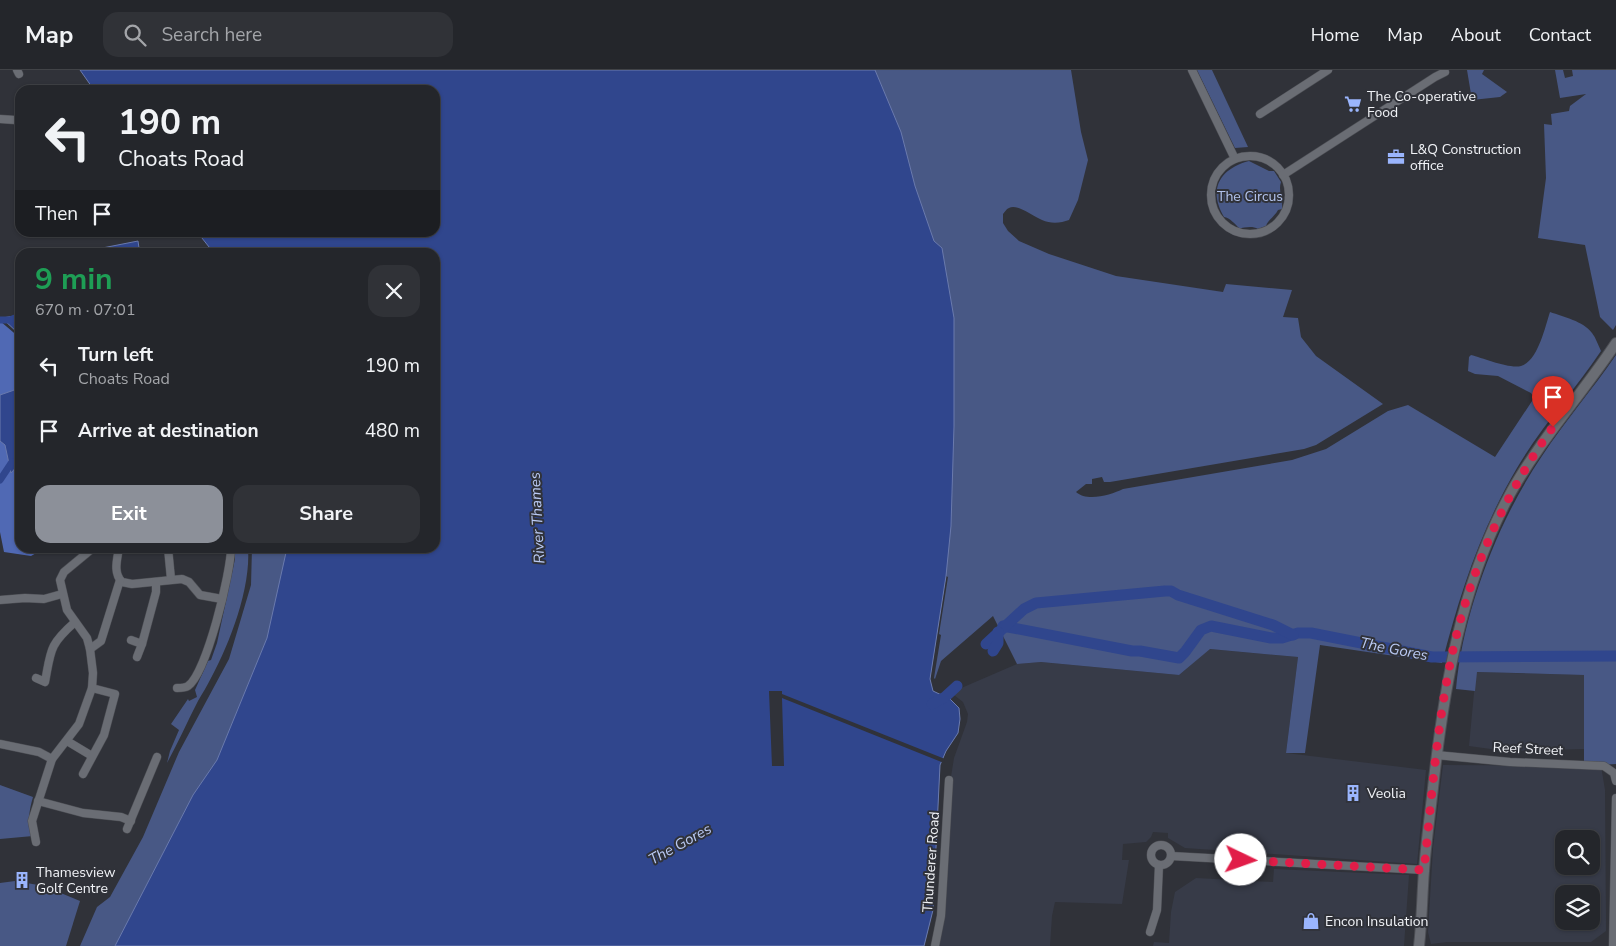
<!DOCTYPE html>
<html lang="en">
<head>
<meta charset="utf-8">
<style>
	:root { --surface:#24262b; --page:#303237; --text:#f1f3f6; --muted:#a3a5a9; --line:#414347; --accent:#8c9099 }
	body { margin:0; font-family:"Nunito Sans",sans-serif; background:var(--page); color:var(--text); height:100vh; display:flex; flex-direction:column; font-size:19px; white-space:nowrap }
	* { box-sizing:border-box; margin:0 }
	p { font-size:16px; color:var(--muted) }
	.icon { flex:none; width:28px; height:28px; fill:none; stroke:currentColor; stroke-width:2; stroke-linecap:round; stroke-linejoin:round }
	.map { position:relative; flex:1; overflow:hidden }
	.panel { position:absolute; left:15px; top:178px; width:425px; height:305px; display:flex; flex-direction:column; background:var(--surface); border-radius:15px; box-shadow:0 1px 4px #0004,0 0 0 1px var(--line) }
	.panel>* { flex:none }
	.top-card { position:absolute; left:15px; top:15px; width:425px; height:152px; border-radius:15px; box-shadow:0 1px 4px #0004,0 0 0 1px var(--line); background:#24262b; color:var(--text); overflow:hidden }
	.buttons { position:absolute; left:1555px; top:760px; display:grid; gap:10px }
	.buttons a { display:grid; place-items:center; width:45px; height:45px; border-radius:10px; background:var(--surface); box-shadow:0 1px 4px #0004,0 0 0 1px var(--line); font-size:25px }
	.pin { position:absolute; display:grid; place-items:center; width:42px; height:42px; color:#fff; margin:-51px -21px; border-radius:50% 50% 50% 0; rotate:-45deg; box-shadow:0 0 5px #0007 }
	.pin .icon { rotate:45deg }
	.me { position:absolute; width:55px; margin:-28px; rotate:93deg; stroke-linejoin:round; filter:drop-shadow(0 0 4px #0008) }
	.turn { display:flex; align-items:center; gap:18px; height:105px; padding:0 20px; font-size:22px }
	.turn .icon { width:65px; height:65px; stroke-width:2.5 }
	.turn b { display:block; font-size:35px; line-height:42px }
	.then { display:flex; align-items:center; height:48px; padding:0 20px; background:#0003; gap:10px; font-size:19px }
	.round { display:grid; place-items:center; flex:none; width:52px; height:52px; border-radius:15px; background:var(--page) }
	.headline { display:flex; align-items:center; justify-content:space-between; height:85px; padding:0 20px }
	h1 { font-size:30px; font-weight:700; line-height:38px; color:#1e9e55 }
	.cta { display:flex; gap:10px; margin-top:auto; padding:10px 20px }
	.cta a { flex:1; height:58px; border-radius:15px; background:var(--accent); color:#fff; font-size:20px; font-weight:700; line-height:58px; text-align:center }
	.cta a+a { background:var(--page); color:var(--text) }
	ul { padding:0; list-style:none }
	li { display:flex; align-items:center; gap:15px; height:65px; padding:0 20px }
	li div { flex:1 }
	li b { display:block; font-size:19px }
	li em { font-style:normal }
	header { display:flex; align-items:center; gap:30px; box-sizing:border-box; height:70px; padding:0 25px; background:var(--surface); border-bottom:1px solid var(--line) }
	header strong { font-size:24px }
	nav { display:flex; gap:28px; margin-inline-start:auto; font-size:18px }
	.search { width:350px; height:45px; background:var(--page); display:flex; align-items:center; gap:12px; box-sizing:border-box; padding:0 18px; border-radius:15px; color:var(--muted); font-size:19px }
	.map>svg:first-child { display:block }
	.built { fill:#373b48; fill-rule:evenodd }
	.green { fill:#485885 }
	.forest { fill:#5069b4 }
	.water { fill:#30468d; stroke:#6a7aad }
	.pier { fill:#303239 }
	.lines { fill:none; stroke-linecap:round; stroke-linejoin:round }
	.canal { stroke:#30468d; stroke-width:7 }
	.river { stroke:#30468d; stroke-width:11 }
	.street-casing { stroke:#4c4e54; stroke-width:9 }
	.secondary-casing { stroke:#4c4e54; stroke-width:12 }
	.street { stroke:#6a6d74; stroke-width:8 }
	.secondary { stroke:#6a6d74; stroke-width:10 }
	.route { stroke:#e11d48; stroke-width:9; stroke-dasharray:0 16.2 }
	.labels { text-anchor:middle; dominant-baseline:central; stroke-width:4; stroke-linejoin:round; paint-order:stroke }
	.poi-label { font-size:14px; fill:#f1f3f7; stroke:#303239; text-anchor:start }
	.park-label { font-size:14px; fill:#b3c3ec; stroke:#303239 }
	.street-label { font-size:14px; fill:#f1f3f7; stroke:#303239 }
	.water-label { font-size:15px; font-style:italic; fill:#bacaf4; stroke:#303239 }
</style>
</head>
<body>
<header>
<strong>Map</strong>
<div class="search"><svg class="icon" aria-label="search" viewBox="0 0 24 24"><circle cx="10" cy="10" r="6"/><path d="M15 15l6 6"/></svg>Search here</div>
<nav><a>Home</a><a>Map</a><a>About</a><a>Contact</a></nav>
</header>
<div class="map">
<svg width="1616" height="876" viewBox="0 0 1616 876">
	<rect width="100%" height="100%" fill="#303239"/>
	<g class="built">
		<path d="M1209,579L1298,587L1286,683L1426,700L1417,794L1185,778L1168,768V763L1153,762L1151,767L1146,772L1123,774L1122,790H1129L1122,834L1055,832L1052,846L1050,876H932L941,846L950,713L954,688L967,652L968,644L963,632L954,625L959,619L1017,594L1041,592L1179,605Z"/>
		<path d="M1476,602L1584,605L1616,606L1584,679L1505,681L1469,676Z"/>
		<path d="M1443,695L1601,696L1605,720L1606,861L1591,872H1447L1431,874L1428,862L1433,778ZM1564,769H1591V796H1564ZM1564,824H1591V851H1564Z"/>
		<path d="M1274,799L1409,805L1404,876H1153L1154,872L1169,873L1171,842L1175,822L1196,808L1273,812Z"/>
	</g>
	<g class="green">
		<path d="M671,0H1071L1081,62L1088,90L1078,130L1069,150C1061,153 1051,154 1042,150C1034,147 1017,133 1009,138C1006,139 1005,142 1003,144V153L1008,161L1019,171L1049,184L1116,206L1223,222L1226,214L1292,220L1283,247L1298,248L1301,267L1316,286L1383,334L1316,375L1304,379L1110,412H1104L1102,407L1092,409V414H1086L1076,422C1087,432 1111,425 1123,419L1292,390L1326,379L1388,341L1408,335L1495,387L1534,328L1531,323L1498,306L1475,304L1468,301L1469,287L1471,285C1483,288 1509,299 1521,296C1538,291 1545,257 1550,242C1564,247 1583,251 1592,263C1596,268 1598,275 1601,281C1574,321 1541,357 1517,398C1480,461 1460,523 1442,593L1320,575L1305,683H1286L1298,587L1210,579L1179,605L1041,592L1017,594L993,546L941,591L935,609L934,608L941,565L939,564L948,507L946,506L930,609L933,621L950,629L959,638L960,649L958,663L946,681L940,695L933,840L924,876Z"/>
		<path d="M1197,0H1212L1248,77L1235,78Z"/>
		<path d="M1467,0H1484L1482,4L1507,22L1500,27L1472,30Z"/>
		<path d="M1555,0H1563L1565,8L1573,6L1572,0H1616V255L1613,260L1600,247L1585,175L1538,168L1546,108L1544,54L1552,55L1551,44L1569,41L1570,36L1586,24L1560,28Z"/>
		<path d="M1249,91L1269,101H1274L1281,112C1278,120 1283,130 1282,139L1278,140C1275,146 1268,150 1266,156L1258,159C1252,155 1244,158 1239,158C1235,154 1230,148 1224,147C1208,120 1219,99 1249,91Z"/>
		<path d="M1616,285V694L1584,696V605L1477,602L1475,621L1456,619C1463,541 1498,451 1542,386C1565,351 1592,320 1616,285Z"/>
		<path d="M235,478H248C251,518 230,573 211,608C207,616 202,624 198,631C187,652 178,673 167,693L170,681L179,660L171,654L188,629L189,631L197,627L195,620L208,591L211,590L217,573L235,489Z"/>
		<path d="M252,478H309L250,876H80L97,837L110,827L143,767L179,682L229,589L251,515Z"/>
		<path d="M0,715L33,727C29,741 27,752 33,766L0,769Z"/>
		<path d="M15,811L44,816L80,831L66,876H0V813Z"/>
	</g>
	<path class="forest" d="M0,251L20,268V478H45L31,486L4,482L0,462Z"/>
	<g class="water">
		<path d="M80,0H875L901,62L915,116L934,171L942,178L954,248V356L951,456L946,506L930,609L933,621L950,629L959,638L960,649L958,663L946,681L940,695L933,840L924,876H115L193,725L217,690L267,568L287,478H435V182H213L198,163L435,162V20H94Z"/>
		<path d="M138,171L139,178L137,179V181L127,182H82Z"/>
		<path d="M20,242V265L2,248L15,246Z"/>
		<path d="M20,318V393L11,403L5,375L0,371V325Z"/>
	</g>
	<path class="pier" d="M769,621H782V624L945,689L944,693L782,628L784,696H772Z"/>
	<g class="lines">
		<g class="canal">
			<path d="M0,250H10L20,246"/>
			<path d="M0,410L12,392"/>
		</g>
		<g class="river">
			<path d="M1003,556L1132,581H1140L1179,588L1185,582L1201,560L1211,556L1271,568H1282L1298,563H1311L1432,587L1616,586"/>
			<path d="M986,574L1024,539L1036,533L1165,521H1171L1178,525L1273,555L1293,565"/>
			<path d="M993,581L998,573V562"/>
			<path d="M932,634L945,627L957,616"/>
		</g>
		<g class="street-casing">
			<g id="street">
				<path d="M17,0L19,4"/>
				<path d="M1192,0L1235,89"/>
				<path d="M1260,44L1328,0"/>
				<path d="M0,49L15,50L20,54"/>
				<circle cx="1250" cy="125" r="39"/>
				<path d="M1283,105L1435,7L1445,2"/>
				<path d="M119,478C117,490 113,503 122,512L132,514L182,509L189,512L200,525L222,529"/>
				<path d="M168,478L171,509"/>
				<path d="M0,530L25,528L44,529L62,524"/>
				<path d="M131,570L142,574L156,522V512"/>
				<path d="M90,579L101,571L120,510"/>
				<path d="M137,587L142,574"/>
				<path d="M36,608L45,612C51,580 49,575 75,552"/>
				<path d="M177,618C181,618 185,618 188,616C207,603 231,501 231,478"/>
				<path d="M67,671L92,686"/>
				<path d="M0,674L39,682L52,689"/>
				<path d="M1436,685L1510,692L1604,696L1614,703L1616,711"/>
				<path d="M83,704L104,665L115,624L92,618"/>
				<path d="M38,731L83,743L121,747L131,751"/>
				<path d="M127,759L157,687"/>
				<path d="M36,772L32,751L52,689L79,654L92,618L93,603L90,579L87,568L67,540L60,510L64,502L93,478"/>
				<circle cx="1161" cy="785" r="10"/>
				<path d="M1171,786L1424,800"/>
				<path d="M1150,862L1157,840L1159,795"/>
				<path d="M935,876L941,846L949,710"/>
				<path d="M1613,876L1616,728"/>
			</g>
		</g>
		<g class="secondary-casing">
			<path id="secondary" d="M1419,876C1422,851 1422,826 1424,801C1426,773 1430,745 1433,718C1444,617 1461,515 1510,424C1540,370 1582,324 1616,273"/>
		</g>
		<use href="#street" class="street"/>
		<use href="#secondary" class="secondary"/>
	</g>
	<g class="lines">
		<path class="route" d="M1241,790L1424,800C1433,715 1439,623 1463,541C1482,475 1513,413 1553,357"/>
	</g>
	<defs>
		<g id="supermarket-bare" transform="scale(1.35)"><path d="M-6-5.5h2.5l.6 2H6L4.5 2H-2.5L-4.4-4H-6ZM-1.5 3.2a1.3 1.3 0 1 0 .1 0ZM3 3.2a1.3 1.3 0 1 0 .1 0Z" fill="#9ab5fd" stroke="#303239" stroke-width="2.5" paint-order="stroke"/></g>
		<g id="office-bare" transform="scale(1.35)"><path d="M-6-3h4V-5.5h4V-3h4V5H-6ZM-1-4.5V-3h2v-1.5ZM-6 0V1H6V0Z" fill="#9ab5fd" stroke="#303239" stroke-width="2.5" paint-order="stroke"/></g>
		<g id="building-bare" transform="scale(1.35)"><path d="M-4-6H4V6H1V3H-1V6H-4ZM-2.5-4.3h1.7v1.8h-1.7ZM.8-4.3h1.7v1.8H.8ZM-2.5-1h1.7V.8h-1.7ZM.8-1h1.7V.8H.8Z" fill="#9ab5fd" stroke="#303239" stroke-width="2.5" paint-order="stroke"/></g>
		<g id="shop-bare" transform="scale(1.35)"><path d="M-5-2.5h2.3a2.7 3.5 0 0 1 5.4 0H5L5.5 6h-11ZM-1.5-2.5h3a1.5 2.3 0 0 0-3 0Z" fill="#9ab5fd" stroke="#303239" stroke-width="2.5" paint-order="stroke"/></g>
	</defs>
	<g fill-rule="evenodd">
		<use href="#supermarket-bare" x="1353" y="34"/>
		<use href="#office-bare" x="1396" y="87"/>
		<use href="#building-bare" x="1353" y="723"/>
		<use href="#building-bare" x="22" y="810"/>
		<use href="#shop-bare" x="1311" y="851"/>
	</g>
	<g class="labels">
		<g class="poi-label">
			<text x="1367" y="26">The Co-operative<tspan x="1367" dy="16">Food</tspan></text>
			<text x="1410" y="79">L&amp;Q Construction<tspan x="1410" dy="16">office</tspan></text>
			<text x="1367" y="723">Veolia</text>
			<text x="36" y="802">Thamesview<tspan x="36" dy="16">Golf Centre</tspan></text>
			<text x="1325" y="851">Encon Insulation</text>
		</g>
		<g class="park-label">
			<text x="1250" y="126">The Circus</text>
		</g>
		<g class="street-label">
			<text transform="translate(1528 679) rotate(3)">Reef Street</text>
			<text transform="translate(931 792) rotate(-86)">Thunderer Road</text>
		</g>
		<g class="water-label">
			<text transform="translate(537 448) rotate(-93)">River Thames</text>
			<text transform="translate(1394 579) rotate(11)">The Gores</text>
			<text transform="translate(680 774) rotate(-29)">The Gores</text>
		</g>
	</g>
</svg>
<div class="buttons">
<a><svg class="icon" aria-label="search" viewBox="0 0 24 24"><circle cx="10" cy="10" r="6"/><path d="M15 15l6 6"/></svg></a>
<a><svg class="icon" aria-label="layers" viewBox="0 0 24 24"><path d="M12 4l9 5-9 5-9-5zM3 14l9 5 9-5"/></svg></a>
</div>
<div class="pin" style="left:1553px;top:357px;background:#d93025"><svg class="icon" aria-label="arrive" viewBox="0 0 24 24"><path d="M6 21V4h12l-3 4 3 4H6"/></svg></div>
<svg class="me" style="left:1241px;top:790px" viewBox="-20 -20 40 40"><circle r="19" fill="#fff"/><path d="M0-13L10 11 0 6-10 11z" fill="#e11d48"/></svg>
<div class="top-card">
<div class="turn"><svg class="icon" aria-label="left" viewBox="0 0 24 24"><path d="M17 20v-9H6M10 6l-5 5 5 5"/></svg><div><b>190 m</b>Choats Road</div></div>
<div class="then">Then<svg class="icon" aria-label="arrive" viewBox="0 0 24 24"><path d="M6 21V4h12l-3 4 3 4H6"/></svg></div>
</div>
<section class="panel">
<div class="headline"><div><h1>9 min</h1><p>670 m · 07:01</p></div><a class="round"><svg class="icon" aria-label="close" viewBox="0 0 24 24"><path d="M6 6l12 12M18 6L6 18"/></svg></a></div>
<ul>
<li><svg class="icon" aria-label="left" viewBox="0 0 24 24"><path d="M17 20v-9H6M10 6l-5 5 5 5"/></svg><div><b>Turn left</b><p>Choats Road</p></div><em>190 m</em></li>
<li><svg class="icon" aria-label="arrive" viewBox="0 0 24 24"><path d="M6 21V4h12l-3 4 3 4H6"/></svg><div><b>Arrive at destination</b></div><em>480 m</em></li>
</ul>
<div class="cta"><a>Exit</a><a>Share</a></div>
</section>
</div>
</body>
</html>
